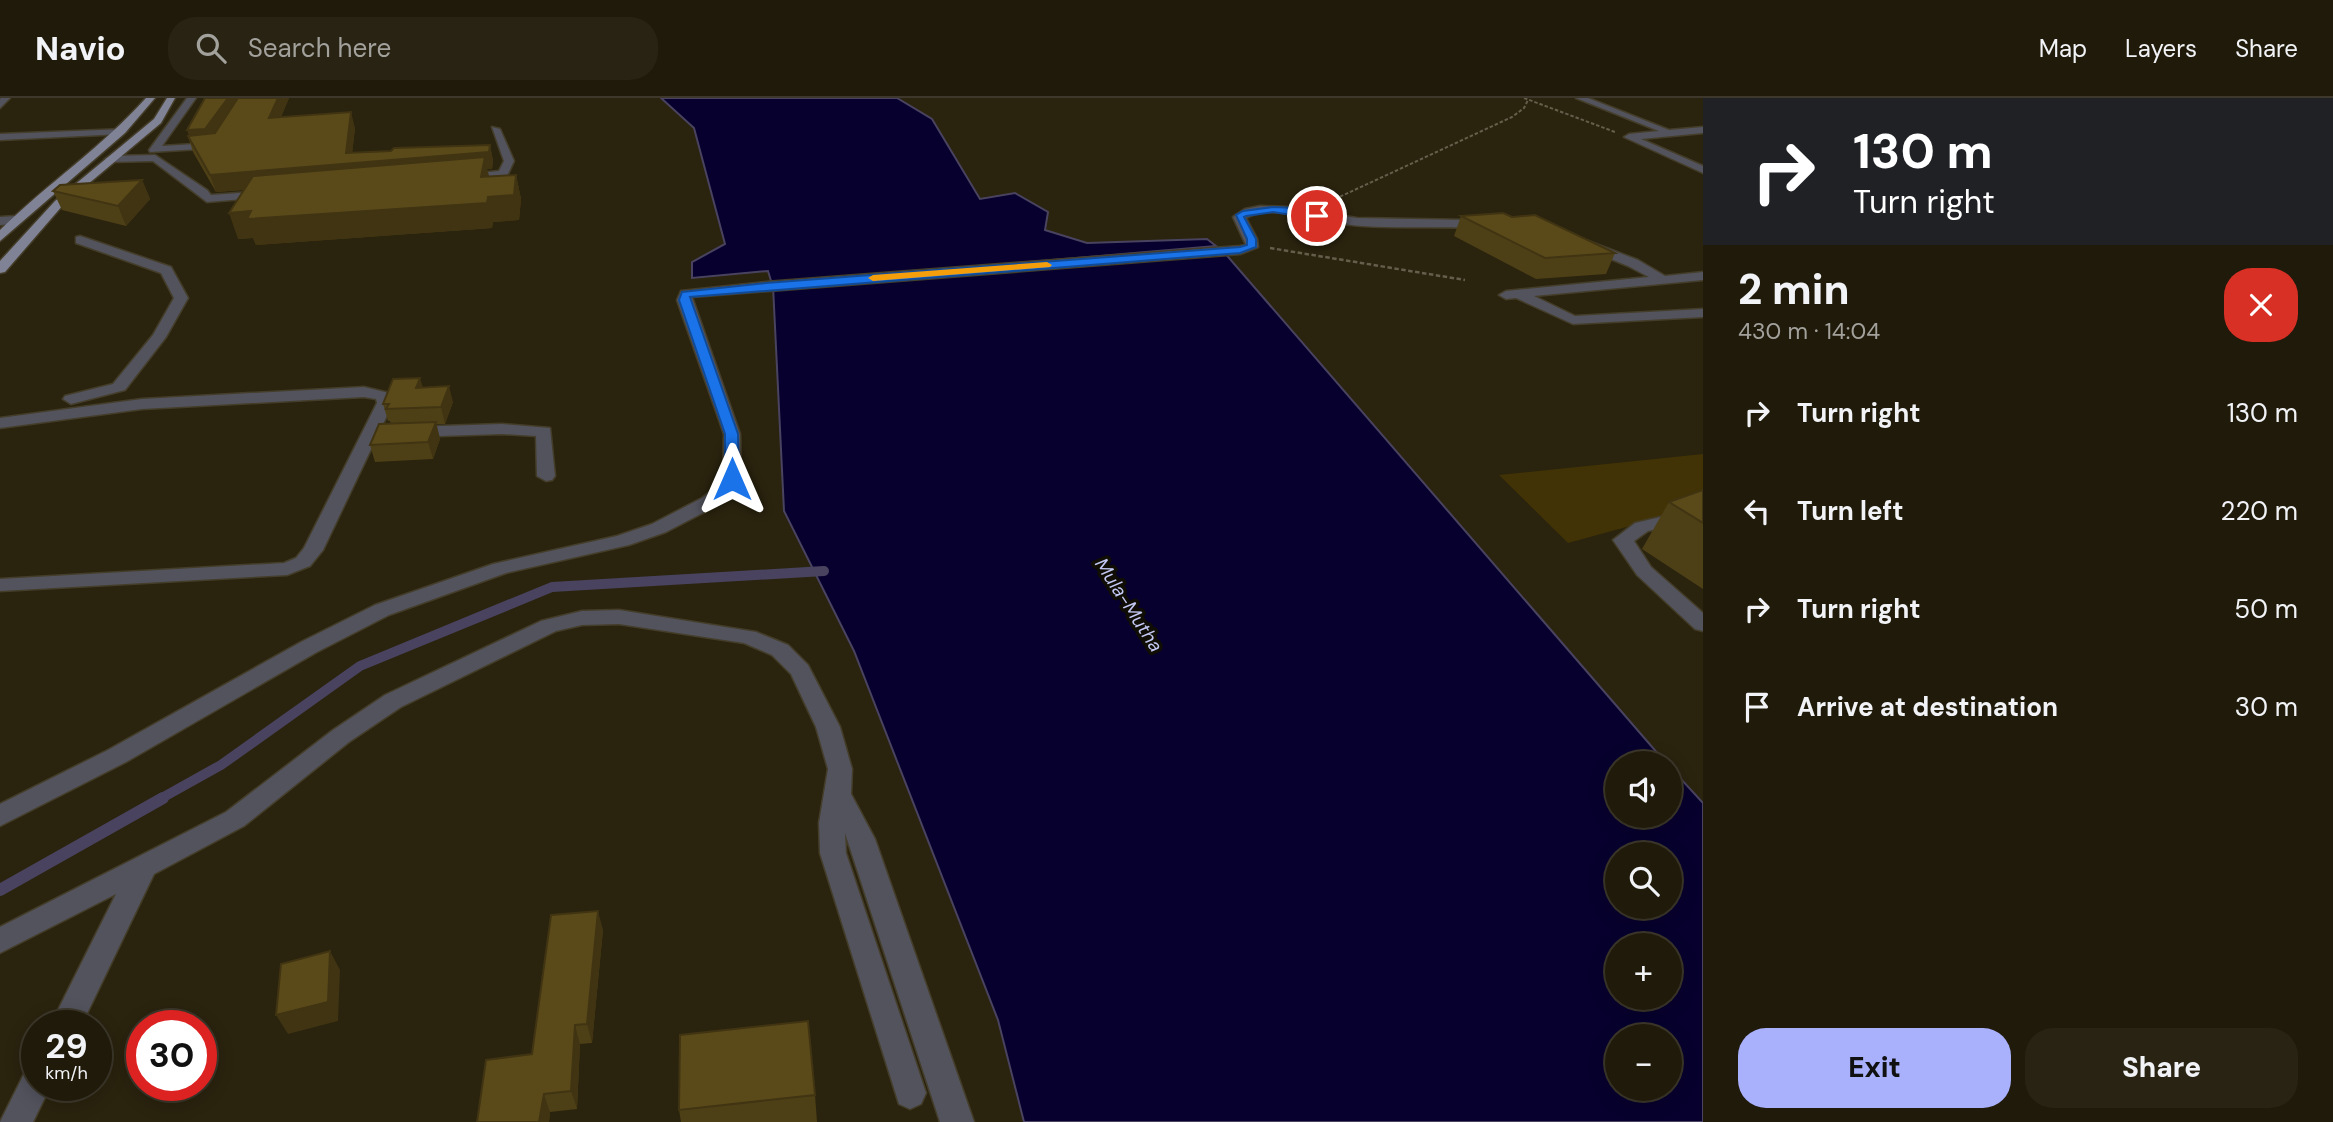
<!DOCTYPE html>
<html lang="en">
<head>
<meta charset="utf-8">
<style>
	:root { --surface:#201a0a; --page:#282313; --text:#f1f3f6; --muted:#a2a19c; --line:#3d382b; --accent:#a9b0fc }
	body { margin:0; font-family:"DM Sans",sans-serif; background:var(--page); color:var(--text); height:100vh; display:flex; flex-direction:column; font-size:26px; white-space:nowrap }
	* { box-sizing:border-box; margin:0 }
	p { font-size:23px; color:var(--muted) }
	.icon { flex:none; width:38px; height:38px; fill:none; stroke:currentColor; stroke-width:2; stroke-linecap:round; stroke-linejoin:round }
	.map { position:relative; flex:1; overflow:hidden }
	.details { display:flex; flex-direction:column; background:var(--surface); width:630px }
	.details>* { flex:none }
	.hud { background:#202124; color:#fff; overflow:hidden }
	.fabs { position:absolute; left:1605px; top:653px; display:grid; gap:14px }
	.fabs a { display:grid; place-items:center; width:77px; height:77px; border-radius:50%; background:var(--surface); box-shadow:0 4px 18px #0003,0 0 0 2px var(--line); font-size:35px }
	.speed { position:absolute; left:21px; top:912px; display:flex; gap:14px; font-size:35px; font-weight:700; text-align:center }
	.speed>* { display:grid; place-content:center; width:91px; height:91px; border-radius:50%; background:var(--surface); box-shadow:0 4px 18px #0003,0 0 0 2px var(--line); line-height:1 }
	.speed small { font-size:18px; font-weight:400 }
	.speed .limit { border:10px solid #d22; background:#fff; color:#111 }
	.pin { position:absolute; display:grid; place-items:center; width:60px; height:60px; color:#fff; margin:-30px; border:4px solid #fff; border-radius:50%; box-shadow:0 2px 7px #0007 }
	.me { position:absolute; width:77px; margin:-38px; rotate:0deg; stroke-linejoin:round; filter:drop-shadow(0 0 5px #0008) }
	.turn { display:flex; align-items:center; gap:24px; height:147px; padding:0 35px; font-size:32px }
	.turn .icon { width:91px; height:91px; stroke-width:2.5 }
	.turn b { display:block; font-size:49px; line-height:60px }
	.round { display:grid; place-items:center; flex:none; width:74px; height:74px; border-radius:28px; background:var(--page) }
	.overview { display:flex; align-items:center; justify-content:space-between; height:119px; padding:0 35px }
	h1 { font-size:42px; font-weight:800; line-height:52px }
	.action { display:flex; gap:14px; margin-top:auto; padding:14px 35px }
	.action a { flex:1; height:80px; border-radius:28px; background:var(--accent); color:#111; font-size:28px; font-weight:800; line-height:80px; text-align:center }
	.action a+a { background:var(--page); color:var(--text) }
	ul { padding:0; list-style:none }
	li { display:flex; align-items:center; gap:21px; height:98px; padding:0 35px }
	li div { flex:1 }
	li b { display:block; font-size:26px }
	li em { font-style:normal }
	header { display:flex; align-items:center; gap:42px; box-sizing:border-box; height:98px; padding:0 35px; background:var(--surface); border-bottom:2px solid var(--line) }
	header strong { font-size:33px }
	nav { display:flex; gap:38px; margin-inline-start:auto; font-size:24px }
	.search { width:490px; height:63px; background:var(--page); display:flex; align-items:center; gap:18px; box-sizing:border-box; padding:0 24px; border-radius:28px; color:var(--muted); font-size:26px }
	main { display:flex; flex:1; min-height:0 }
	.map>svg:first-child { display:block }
	.green { fill:#413305 }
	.water { fill:#07002e; stroke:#49435f; stroke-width:2; fill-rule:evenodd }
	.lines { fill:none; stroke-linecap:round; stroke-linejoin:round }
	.stream-far1 { stroke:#49435f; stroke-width:10 }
	.stream { stroke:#49435f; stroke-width:12 }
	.minor-casing { stroke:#443d29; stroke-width:3 }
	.major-casing { stroke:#443d29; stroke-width:3 }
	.path-far1 { stroke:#645e4b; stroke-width:2; stroke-dasharray:3.5 2; stroke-linecap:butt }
	.path { stroke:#645e4b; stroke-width:2.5; stroke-dasharray:4.5 2.5; stroke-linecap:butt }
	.minor { fill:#52535d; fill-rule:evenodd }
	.major { fill:#808296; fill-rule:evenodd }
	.wall { fill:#4e4016 }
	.shaded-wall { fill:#403412 }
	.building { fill:#5b4a19; stroke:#403412; stroke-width:2 }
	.route { fill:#1a73e8; stroke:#114b97; stroke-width:2 }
	.slow { fill:#f59e0b }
	.labels { text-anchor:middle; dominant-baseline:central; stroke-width:7; stroke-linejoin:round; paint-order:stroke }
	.water-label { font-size:19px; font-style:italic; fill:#c3c8f2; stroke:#100d05 }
</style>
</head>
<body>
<header>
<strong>Navio</strong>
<div class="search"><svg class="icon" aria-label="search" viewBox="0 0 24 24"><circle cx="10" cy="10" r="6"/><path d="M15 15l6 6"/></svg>Search here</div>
<nav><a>Map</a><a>Layers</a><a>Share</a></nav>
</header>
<main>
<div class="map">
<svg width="1703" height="1024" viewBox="0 0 1703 1024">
	<rect width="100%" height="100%" fill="#2a230e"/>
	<path class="green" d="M1703,356V408L1568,445L1499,377Z"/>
	<g class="water">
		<path d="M661,0H897L932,21L980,101L1015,95L1048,114L1045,132L1087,145L1207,141L1216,148L772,186L768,173L692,180V164L725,146L694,30Z"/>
		<path d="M1223,153L1666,665H1617V718H1670V669L1703,705V1024H1024L998,922L854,553L784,413L773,188ZM1617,756H1670V808H1617ZM1617,847H1670V900H1617ZM1617,938H1670V990H1617Z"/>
	</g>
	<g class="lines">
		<path class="stream-far1" d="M160,701L221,667L360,568L552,489L824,473"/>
		<path class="stream" d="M0,792L163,700"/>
		<g class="minor-casing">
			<g id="minor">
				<path d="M1,0H10L0,10V1Z"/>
				<path d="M187,0H196L162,48L211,45L242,0H250L218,50L150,54L149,52Z"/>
				<path d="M1576,0H1588L1669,32L1703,29V35L1641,41L1703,68V75L1624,39L1629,36L1659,33Z"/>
				<path d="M492,29L500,31L514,63L507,78L503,79L456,82V78L460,77L499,73L504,63Z"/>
				<path d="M125,31L127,33L122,36L0,42V36Z"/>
				<path d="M155,57L207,92L211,97L268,93L274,96L268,99L207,104L153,63L110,64L105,61L110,58Z"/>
				<path d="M1260,108L1287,109L1357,120L1469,122L1488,123L1494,127L1488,131C1434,126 1378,134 1325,123C1300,119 1269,107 1246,120L1257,141L1258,149L1240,156L692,199L740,336L741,381L731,396L716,408L666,434L629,447L506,475L389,517L317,554L126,664L0,728V706L108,652L301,544L375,507L493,466L617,438L652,426L702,400L718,388L723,381L724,336L677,202L681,193L766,184L1240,148L1246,147L1233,119L1245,111Z"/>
				<path d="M0,119L16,118L22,122L16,126L0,127Z"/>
				<path d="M80,138L171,169L188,200L166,239L125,292L71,306L63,301L65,298L113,286L153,237L174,200L161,175L76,145V139Z"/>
				<path d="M1588,143L1638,162L1665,178L1703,174V182L1534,198L1575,218L1703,211V219L1573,226L1516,200L1506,201L1499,197L1506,193L1649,179L1628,168L1584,150L1582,147Z"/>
				<path d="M364,289L389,295L393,305L323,452L310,468L287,477L0,493V481L284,465L296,460L304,450L377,305L376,301L364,299L142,311L0,330V320L142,301Z"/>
				<path d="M502,326L550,330L555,378L552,382L546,383L537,378L536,338L502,336L409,339L401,334L409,329Z"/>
				<path d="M1703,409V421L1648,433L1634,443L1651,469L1703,515V533L1695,531L1637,477L1613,442L1635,425Z"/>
				<path d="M619,512L756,534L788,547L808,567L840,629L852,671L851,696L875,741L974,1024H940L845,735L846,755L926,995L921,1006L910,1011L899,1006L820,755L819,725L828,671L816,629L791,576L772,557L744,545L619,526L582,527L556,533L401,609L349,644L244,728L154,776L81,928H50L116,796L0,855V829L226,714L333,632L385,597L541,523L582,513Z"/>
				<path d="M37,968V987H51L33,1024H0L26,972Z"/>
			</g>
		</g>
		<g class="major-casing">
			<g id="major">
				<path d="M146,0H155L125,35L0,143V132C47,86 102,49 146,0Z"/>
				<path d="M167,0H175L161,25L63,107L5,174L0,175V163L55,103L154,21Z"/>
			</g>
		</g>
		<g class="path-far1">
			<path d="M1524,0L1615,34"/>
			<path d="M1335,101L1512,19L1524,10L1528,2"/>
		</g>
		<path class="path" d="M1270,150L1465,182"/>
		<use href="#minor" class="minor"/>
		<use href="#major" class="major"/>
	</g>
	<g class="wall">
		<path d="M228,0H289L281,19L355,30L352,55L490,47L493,63L492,71H487L489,78L516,77L521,101L519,122L493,124L492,130L256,147L253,140L238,141L244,92L216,94L193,54L188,38H189Z"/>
		<path d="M142,82L150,101L126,128L62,112L53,93Z"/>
		<path d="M1461,118L1512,119L1615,155L1606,176L1536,181L1454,138Z"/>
		<path d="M423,289L453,304L445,326H436L440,341L433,361L375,364L370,347L391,326L390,323H388L383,306Z"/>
		<path d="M1703,392V491L1642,451L1669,404Z"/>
		<path d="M603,832L592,945L580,946L577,1011L550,1014L549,1024H477L532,956Z"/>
		<path d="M815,997L817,1024H681L679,1012Z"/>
	</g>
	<g class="shaded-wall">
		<path d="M228,0H239L210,42L191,44L187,32Z"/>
		<path d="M278,0H289L274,36L269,20Z"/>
		<path d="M351,14L355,30L351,65L490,47L493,63L492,71H487L490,82L481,79L482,72L216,94L210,77L346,55Z"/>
		<path d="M516,77L521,101L519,122L493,124L492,130L256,147L253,140L238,141L229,115L488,99Z"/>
		<path d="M142,82L150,101L126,128L118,108Z"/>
		<path d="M420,280L425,296L416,290Z"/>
		<path d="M449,288L453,304L445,326L441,309Z"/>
		<path d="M436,324L440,341L433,361L428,344Z"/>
		<path d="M598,813L603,832L592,945L587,926Z"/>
		<path d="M330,853L340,872L338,923L288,936L276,917Z"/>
		<path d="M575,927L580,946L577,1011L571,993Z"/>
		<path d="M544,996L550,1014L549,1024H539Z"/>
	</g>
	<g class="building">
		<path d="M205,0H228L205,31L187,32Z"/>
		<path d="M238,0H278L269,20L351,14L346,55L391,53L394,50L490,47L489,54L210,77L188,38L215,35Z"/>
		<path d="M485,59L481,79L516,77L514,97L488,99L487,105L247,121L251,113L229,115L253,78Z"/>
		<path d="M142,82L118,108L53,93L60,87Z"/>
		<path d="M1503,115L1512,119L1535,117L1615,155L1545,160L1461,118Z"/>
		<path d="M420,280L416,290L449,288L441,309L386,311L389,306H383L393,281Z"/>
		<path d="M436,324L428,344L370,347L379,326Z"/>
		<path d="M1703,392V425L1669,404Z"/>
		<path d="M598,813L587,926L575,927L571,993L544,996L539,1024H477L486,962L532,956L551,817Z"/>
		<path d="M330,853L328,904L276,917L281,866Z"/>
		<path d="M808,923L815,997L679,1012L680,937Z"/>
	</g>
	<path class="route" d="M1273,109L1297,110L1321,118L1317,121L1273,114L1246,118L1244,119L1256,141V149L1240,155L690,199L738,336L739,381L732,385L725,381V336L679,202L682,194L766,185L1240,149L1247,147V141L1236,117L1243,113Z"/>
	<path class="slow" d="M1047,164L1052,167L1050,169L873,183L868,180L873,177Z"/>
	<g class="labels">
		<g class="water-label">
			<text transform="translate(1129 507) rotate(57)">Mula-Mutha</text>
		</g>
	</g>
</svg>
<div class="fabs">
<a><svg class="icon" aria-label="sound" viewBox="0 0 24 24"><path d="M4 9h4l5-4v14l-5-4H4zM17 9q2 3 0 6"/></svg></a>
<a><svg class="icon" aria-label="search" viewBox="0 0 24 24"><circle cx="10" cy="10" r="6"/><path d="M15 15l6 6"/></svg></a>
<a>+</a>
<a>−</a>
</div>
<div class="speed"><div>29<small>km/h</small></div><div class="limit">30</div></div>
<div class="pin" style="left:1317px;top:118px;background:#d93025"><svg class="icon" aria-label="arrive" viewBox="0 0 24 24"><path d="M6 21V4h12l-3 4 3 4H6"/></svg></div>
<svg class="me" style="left:732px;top:381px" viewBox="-20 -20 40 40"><path d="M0-17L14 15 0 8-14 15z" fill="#1a73e8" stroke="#fff" stroke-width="4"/></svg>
</div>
<section class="details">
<div class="hud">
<div class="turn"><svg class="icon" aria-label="right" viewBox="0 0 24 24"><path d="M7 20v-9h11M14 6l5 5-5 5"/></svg><div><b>130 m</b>Turn right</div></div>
</div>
<div class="overview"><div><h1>2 min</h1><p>430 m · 14:04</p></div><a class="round" style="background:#d93025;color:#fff"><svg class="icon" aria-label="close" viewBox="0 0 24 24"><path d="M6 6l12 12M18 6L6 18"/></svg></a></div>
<ul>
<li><svg class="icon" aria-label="right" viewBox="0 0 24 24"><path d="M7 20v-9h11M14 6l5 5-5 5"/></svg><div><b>Turn right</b></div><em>130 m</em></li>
<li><svg class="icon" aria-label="left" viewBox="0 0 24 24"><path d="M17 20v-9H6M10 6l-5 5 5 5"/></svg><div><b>Turn left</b></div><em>220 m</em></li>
<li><svg class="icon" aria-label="right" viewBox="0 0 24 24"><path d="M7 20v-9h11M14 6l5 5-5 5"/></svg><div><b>Turn right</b></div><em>50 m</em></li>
<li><svg class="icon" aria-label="arrive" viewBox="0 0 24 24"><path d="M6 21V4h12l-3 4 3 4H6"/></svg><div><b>Arrive at destination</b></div><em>30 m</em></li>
</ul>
<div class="action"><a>Exit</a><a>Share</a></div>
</section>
</main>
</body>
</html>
